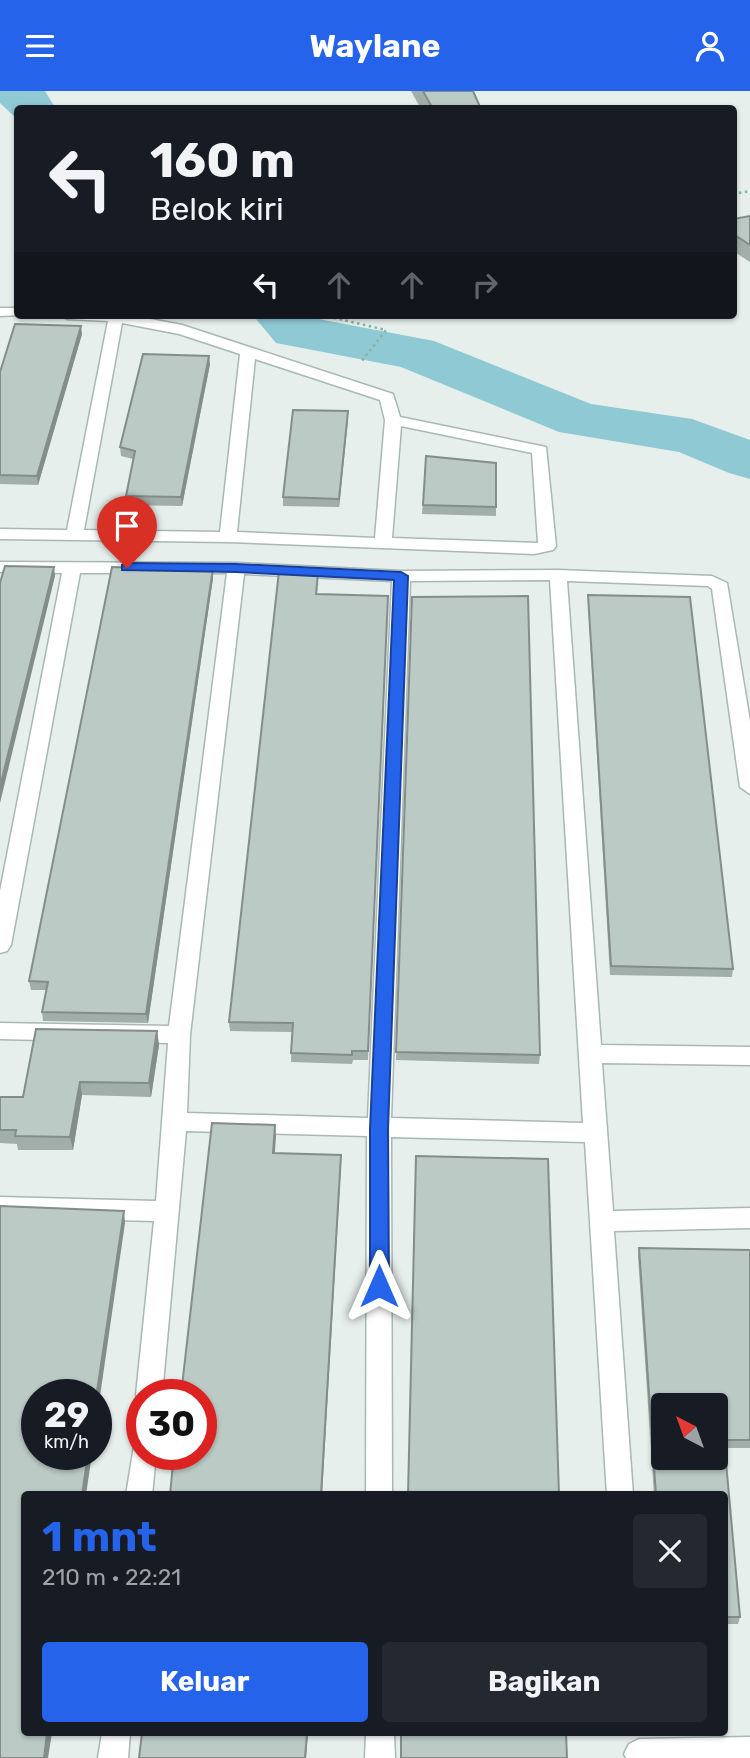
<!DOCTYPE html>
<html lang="id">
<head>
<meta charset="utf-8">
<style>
	:root { --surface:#171b24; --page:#242831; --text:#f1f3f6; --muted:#9ea1a6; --accent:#2563eb }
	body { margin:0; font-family:Rubik,sans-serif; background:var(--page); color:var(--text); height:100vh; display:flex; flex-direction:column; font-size:26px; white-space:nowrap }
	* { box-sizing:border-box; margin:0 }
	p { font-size:23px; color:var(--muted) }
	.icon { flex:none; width:38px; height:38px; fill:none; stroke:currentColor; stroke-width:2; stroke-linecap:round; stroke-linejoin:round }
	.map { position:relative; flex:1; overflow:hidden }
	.side { position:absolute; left:21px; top:1400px; width:707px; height:245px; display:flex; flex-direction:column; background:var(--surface); border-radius:7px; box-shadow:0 2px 5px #0004 }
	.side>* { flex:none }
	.top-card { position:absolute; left:14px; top:14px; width:723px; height:214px; border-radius:7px; box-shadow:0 2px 5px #0004; background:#171b24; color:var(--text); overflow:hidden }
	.needle { width:46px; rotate:319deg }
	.tools { position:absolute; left:651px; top:1302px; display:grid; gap:14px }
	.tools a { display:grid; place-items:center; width:77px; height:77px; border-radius:7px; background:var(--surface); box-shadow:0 2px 5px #0004; font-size:35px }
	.speed { position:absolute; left:21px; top:1288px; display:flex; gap:14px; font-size:35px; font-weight:700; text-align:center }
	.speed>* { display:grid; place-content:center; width:91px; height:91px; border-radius:50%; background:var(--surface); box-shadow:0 2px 5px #0004; line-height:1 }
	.speed small { font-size:18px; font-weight:400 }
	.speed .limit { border:10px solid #d22; background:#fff; color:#111 }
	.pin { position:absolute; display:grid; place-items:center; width:60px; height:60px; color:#fff; margin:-72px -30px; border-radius:50% 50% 50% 0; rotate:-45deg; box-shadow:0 0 7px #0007 }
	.pin .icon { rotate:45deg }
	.me { position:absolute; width:77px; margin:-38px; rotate:0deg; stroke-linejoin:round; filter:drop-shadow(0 0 5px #0008) }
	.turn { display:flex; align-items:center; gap:24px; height:147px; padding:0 21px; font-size:32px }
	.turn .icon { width:91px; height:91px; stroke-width:2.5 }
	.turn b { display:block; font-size:49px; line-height:60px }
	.lanes { display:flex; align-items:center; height:66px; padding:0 21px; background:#0003; justify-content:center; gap:35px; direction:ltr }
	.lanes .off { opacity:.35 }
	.round { display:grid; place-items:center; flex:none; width:74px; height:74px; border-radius:7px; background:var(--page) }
	.head { display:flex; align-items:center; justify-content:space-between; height:119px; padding:0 21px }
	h1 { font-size:42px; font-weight:700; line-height:52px; color:var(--accent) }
	.action { display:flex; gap:14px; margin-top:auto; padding:14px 21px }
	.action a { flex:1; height:80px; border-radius:7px; background:var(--accent); color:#fff; font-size:28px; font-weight:700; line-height:80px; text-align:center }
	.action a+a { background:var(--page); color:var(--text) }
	header { display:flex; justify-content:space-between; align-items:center; height:91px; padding:0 21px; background:var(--accent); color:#fff; font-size:32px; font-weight:700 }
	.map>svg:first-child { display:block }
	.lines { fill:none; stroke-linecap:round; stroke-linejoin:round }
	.river { fill:#8ec9d4; fill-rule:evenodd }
	.minor-casing { stroke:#a8b8b2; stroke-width:3 }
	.path { stroke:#86b3a5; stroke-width:2.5; stroke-dasharray:2.5 3.5; stroke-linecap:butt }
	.minor { fill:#fff; fill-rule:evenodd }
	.wall { fill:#a1aea9 }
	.shaded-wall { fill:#838d89 }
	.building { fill:#bbcac4; stroke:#838d89; stroke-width:2; fill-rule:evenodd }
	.route { fill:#2563eb; stroke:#184099; stroke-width:2 }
</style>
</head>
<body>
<header><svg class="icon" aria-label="menu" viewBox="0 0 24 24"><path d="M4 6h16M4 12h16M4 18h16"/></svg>Waylane<svg class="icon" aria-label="person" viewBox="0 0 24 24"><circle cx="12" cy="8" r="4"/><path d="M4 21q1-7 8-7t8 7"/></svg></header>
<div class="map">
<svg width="750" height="1667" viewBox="0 0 750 1667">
	<rect width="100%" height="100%" fill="#e6efeb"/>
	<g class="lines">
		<g class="river">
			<path d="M0,0H45L56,18H18L17,28L0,12Z"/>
			<path d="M258,224H312L313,227L434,250L591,313L692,328L750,349V388L729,382L679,361L559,341L401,276L276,252L256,228Z"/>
		</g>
		<g class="minor-casing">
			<g id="minor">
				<path d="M0,217H18V224H24L0,225Z"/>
				<path d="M60,224H129L182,234L393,303L400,326L546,356L556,455L553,459L534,463L228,451L0,448V438L67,439L108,230L67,228ZM122,232L179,243L240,263L220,441L84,439ZM255,268L380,309L385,329L375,447L237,441ZM401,335L532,362L538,452L392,447Z"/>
				<path d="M0,471L236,472L401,480L558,479L712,485L727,492L750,630V703L740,696L712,498L708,495L567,490L601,954L750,956V974L602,972L613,1120L750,1117V1137L614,1140L633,1404H607L585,1051L391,1046L392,1404H366L367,1045L186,1040L162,1304H142V1313L136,1304L154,1130L0,1126V1106L156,1110L168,952L0,948V932L169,935L227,482H80L11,854L7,860L0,862V800L62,482L0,481ZM244,483L392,490L368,1027L187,1022L190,944ZM550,489L583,1032L391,1027L410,490Z"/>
				<path d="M142,1352V1363H156L152,1404H126L134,1355Z"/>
				<path d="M102,1642H130L128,1667H98Z"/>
				<path d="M366,1642H394L395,1667H365Z"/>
				<path d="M750,1646V1667H626L624,1663L629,1653L639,1648Z"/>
			</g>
		</g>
		<g class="path">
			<path d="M733,103L750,100"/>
			<path d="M322,224L386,239L361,271"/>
		</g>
		<use href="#minor" class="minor"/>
	</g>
	<g class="wall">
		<path d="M411,0H473L481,18H421Z"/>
		<path d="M750,125V171L733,160V128Z"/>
		<path d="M82,243L38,394L0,393V281Z"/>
		<path d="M210,273L182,415L127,414L126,405L133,368L121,365L120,356Z"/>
		<path d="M348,320L339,416L283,415V406Z"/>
		<path d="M426,365L496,372V425L422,423Z"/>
		<path d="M213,487L148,932L43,930L42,921L46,899H31L29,890Z"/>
		<path d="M319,489L317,503L388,505L368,969H353L352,973L291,971L292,941L230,940L229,931Z"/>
		<path d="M588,504L733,878L732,886L610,884L588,513Z"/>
		<path d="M412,506L540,964L539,973L396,969Z"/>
		<path d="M157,940L159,954L151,1006L82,1004L73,1059H18L17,1053L0,1052V1006H23Z"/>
		<path d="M639,1157L750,1159V1357H725L740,1526L738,1533H724V1404H654L638,1165Z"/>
	</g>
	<g class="shaded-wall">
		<path d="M81,235L82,243L38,394L37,385Z"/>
		<path d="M209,265L210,273L182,415L181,406Z"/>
		<path d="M348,320V329L339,416V408Z"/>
		<path d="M54,476L55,485L0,712V696Z"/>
		<path d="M213,478V487L148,932L146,923Z"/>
		<path d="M157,940L159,954L151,1006L149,992Z"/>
		<path d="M80,991L82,1004L73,1059L70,1046Z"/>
		<path d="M275,1034L276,1045L274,1074L273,1062Z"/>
		<path d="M341,1064V1075L322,1404H321Z"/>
		<path d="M124,1120L125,1132L96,1333V1307Z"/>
		<path d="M88,1363H92L86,1404H82Z"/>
		<path d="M47,1642H52L48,1667H44Z"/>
		<path d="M307,1642H308L306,1667H305Z"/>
	</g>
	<g class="building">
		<path d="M423,0H473L481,18H433Z"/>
		<path d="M750,125V154L733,143V128Z"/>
		<path d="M15,233L81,235L37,385L0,384V281Z"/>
		<path d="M143,263L209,265L181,406L126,405L135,360L120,356Z"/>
		<path d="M293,319L348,320L339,408L283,406Z"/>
		<path d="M426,365L496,372V416L423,414Z"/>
		<path d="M5,475L54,476L0,696V492Z"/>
		<path d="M112,476L213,478L146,923L42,921L48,891L29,890Z"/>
		<path d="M279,480L318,481L316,503L388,505L368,960H352V964L291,962L293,932L229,931Z"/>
		<path d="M588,504L690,506L733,878L611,875Z"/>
		<path d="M528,505L540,964L396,961L412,506Z"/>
		<path d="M36,938L157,940L149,992L80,991L70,1046L15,1045L16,1039H0V1006H23Z"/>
		<path d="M212,1032L275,1034L273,1062L341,1064L321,1404H170L174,1363H201V1304H181Z"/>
		<path d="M416,1065L548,1068L559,1404H408Z"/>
		<path d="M0,1115L124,1120L96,1307V1304H37V1363H88L82,1404H24V1642H47L44,1667H0Z"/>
		<path d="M639,1157L750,1159V1349H724L740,1526H724V1404H656ZM663,1314H716V1367H663Z"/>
		<path d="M142,1642H307L305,1667H139Z"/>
		<path d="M401,1642H566L567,1667H401Z"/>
	</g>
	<path class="route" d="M127,472L236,473L401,481L408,485L388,1038L389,1195L386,1200H373L370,1195V1038L394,489L236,481L122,479V474Z"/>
</svg>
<div class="tools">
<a><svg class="needle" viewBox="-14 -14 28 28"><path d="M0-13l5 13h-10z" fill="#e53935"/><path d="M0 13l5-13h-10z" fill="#9ea1a6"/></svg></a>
</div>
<div class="speed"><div>29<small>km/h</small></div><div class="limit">30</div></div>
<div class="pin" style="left:127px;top:477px;background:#d93025"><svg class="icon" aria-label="arrive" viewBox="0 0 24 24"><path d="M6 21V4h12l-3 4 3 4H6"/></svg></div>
<svg class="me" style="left:379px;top:1195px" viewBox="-20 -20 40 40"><path d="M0-17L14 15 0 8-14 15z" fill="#2563eb" stroke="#fff" stroke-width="4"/></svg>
<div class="top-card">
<div class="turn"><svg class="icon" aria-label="left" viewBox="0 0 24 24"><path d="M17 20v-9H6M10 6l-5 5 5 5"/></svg><div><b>160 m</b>Belok kiri</div></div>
<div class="lanes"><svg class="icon" aria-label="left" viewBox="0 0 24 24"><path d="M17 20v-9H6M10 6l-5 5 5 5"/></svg><svg class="icon off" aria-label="ahead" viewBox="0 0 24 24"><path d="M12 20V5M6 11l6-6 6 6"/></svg><svg class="icon off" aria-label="ahead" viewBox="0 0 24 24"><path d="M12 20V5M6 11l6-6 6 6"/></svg><svg class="icon off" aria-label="right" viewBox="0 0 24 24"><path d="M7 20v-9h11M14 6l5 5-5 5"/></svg></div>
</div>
<section class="side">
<div class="head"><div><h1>1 mnt</h1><p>210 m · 22:21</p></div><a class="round"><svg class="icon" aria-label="close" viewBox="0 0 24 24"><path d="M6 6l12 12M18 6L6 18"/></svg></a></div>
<div class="action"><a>Keluar</a><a>Bagikan</a></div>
</section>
</div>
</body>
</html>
